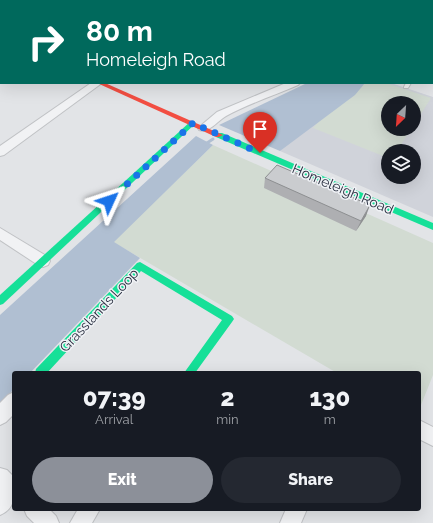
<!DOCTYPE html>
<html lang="en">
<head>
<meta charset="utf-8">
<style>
	:root { --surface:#171b24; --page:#242831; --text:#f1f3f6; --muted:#9ea1a6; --accent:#8c9099 }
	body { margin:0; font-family:Raleway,sans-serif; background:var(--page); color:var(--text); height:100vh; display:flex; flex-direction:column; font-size:15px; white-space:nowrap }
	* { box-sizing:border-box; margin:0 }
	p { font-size:13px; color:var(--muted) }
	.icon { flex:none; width:22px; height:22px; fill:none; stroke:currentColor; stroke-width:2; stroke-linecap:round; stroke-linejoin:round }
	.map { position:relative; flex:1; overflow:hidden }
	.drawer { position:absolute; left:12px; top:371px; width:409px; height:140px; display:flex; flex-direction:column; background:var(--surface); border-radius:4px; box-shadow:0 4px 16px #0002 }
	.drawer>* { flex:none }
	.hud { position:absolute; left:0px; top:0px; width:433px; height:84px; box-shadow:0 4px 16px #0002; background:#00695c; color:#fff; overflow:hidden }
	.needle { width:26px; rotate:205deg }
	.buttons { position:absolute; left:381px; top:96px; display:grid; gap:8px }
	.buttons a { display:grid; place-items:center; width:40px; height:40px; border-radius:50%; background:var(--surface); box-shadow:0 4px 16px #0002; font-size:20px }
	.pin { position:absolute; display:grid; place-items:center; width:34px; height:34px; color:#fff; margin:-41px -17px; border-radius:50% 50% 50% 0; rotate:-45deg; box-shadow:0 0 4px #0007 }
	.pin .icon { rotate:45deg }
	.me { position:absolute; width:44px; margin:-22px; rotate:48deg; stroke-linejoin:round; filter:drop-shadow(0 0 3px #0008) }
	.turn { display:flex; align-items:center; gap:14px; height:84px; padding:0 20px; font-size:18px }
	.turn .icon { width:52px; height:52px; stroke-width:2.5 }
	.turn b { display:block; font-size:28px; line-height:34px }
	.eta { display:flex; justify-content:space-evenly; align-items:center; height:68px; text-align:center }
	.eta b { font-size:24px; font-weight:800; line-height:28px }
	.primary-button { display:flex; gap:8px; margin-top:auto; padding:8px 20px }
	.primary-button a { flex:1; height:46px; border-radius:24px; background:var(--accent); color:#fff; font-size:16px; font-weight:800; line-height:46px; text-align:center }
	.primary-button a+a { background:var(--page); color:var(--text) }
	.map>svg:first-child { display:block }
	.built { fill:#d0d3da; fill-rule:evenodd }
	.green { fill:#d2dbd2 }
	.water { fill:#b0bfd2 }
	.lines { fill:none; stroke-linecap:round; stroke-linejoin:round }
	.stream { stroke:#b0bfd2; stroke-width:3 }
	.lane-casing { stroke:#c0c2c5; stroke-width:2 }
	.street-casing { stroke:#c0c2c5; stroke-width:2 }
	.lane { fill:#f1f2f4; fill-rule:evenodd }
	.street { fill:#f1f2f4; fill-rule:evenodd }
	.fast { fill:#16e098; fill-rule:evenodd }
	.jam { fill:#f24e42; fill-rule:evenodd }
	.wall { fill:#aeafb2 }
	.shaded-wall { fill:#8d8f91 }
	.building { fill:#cacccf; stroke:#8d8f91 }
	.route { stroke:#1a73e8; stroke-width:7; stroke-dasharray:0 12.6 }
	.labels { text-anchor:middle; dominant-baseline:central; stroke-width:3; stroke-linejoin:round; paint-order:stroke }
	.street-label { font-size:14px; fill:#293040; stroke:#f0f2f6 }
</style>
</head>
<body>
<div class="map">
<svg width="433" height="523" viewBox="0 0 433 523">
	<rect width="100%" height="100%" fill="#e2e4e7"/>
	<path class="built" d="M365,83H391L433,97V217L280,151L309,118ZM388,103H414V129H388ZM388,151H414V177H388Z"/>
	<g class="green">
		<path d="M352,83H386L431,98L414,125V103H388V129H411L397,151H388V158L313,128Z"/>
		<path d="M213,145L433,243V375L419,410V373H337L113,242Z"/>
	</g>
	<g class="water">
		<path d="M307,83H365L355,95L280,151L219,125Z"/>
		<path d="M196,136L213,145L114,242L140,258L30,373H14V389L0,404V315Z"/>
	</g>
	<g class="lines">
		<path class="stream" d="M204,145L213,139"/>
		<g class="lane-casing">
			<g id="lane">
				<rect x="432" y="33" width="1" height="2"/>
				<rect x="432" y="48" width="1" height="3"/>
				<rect x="432" y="73" width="1" height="2"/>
				<path d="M406,83H411L408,88H404V87Z"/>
			</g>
		</g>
		<g class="street-casing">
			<g id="street">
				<path d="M77,0H86L87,1H78Z"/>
				<path d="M284,0H295L296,1H285Z"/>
				<path d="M0,36L1,37V43L0,42Z"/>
				<rect x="0" y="49" width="1" height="6"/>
				<path d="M91,83H102L4,155L0,156V146Z"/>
				<path d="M286,83H300L298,85C275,95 248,104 226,116C217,121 210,133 199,130L198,128L217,112Z"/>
				<path d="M0,228L48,257L50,261L48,265L43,267L38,265L0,240Z"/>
				<path d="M14,392V414L6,422L0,425V403L8,395Z"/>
				<path d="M419,420L433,427V446L419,439Z"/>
				<path d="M0,468L7,470L14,477C14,493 17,508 0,515Z"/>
				<path d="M24,509H49L56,516L59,523H34L27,516Z"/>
				<path d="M78,509H100L92,523H70Z"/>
				<path d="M286,509H307L301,523H280Z"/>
			</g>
		</g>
		<use href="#lane" class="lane"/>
		<use href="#street" class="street"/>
		<g class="fast">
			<path d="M191,121H193L196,123L3,304L0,305V295Z"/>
			<path d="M216,133H222L433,223V230L216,137Z"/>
			<path d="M140,262L232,316L234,319L232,322L195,373H184L222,320L141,271L47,373H35L36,369L137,263Z"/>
		</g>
		<path class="jam" d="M97,83H105L223,135L219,137H216Z"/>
	</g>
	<path class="wall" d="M265,178L366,216L356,231L264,188Z"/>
	<path class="shaded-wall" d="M370,205L366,216L356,231L361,221Z"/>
	<path class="building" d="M277,165L370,205L361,221L265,178Z"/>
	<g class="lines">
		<path class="route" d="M109,201L193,123L260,153"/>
	</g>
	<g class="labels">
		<g class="street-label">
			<text transform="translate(343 189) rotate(23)">Homeleigh Road</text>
			<text transform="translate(99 310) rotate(-47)">Grasslands Loop</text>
		</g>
	</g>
</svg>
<div class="buttons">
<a><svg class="needle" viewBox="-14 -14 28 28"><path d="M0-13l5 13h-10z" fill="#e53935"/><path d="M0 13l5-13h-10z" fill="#9ea1a6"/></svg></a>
<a><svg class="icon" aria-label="layers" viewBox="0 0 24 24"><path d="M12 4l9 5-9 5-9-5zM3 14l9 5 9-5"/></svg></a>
</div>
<div class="pin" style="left:260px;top:153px;background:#d93025"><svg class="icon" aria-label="arrive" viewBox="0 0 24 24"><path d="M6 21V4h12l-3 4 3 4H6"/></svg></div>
<svg class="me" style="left:109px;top:201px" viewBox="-20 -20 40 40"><path d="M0-17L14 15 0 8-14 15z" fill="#1a73e8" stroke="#fff" stroke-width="4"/></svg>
<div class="hud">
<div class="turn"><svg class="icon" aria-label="right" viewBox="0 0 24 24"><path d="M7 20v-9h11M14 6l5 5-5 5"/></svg><div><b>80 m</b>Homeleigh Road</div></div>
</div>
<section class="drawer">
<div class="eta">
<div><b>07:39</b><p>Arrival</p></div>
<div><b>2</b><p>min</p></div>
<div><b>130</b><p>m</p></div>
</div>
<div class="primary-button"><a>Exit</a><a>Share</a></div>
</section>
</div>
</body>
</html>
